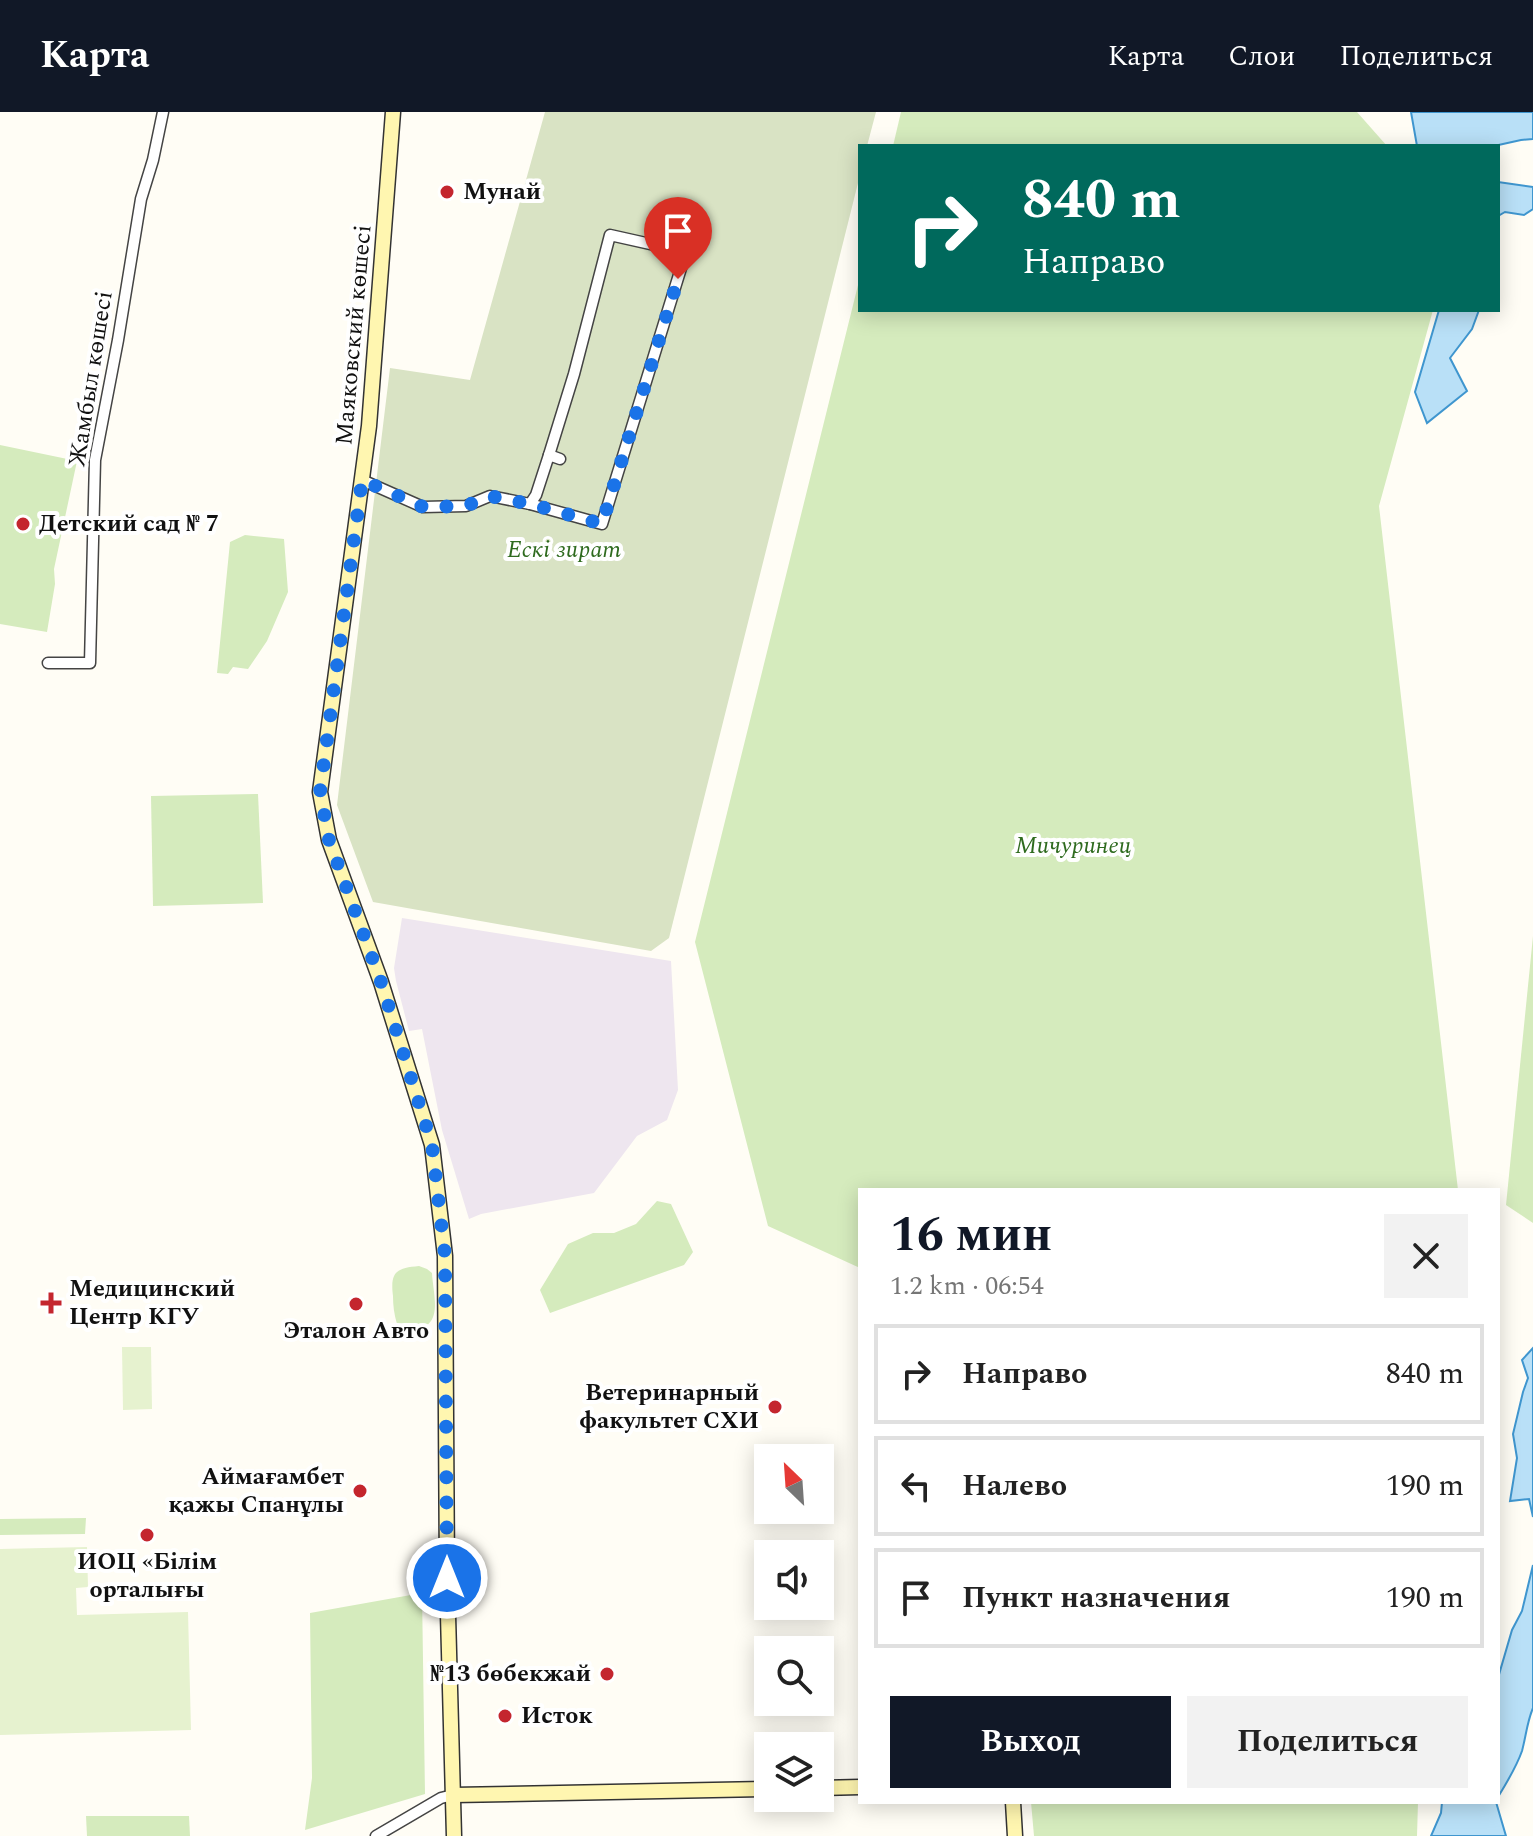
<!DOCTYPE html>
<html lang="ru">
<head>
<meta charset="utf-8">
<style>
	:root { --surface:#fff; --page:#f2f2f2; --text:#222; --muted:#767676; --line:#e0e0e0; --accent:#111827 }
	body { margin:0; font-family:Spectral,serif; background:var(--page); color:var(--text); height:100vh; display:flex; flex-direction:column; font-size:30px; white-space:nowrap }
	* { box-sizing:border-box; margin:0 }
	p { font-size:26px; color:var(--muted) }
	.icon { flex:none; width:44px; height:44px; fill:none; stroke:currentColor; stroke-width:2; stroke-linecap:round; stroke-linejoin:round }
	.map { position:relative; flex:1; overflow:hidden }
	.drawer { position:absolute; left:858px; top:1076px; width:642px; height:616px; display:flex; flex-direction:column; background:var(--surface); border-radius:0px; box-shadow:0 4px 20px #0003 }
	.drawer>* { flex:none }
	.guide { position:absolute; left:858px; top:32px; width:642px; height:168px; border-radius:0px; box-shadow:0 4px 20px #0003; background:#00695c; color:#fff; overflow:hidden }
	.needle { width:52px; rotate:335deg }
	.fabs { position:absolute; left:754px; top:1332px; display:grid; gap:16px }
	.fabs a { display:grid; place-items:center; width:80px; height:80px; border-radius:0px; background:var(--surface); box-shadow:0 4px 20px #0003; font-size:40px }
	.pin { position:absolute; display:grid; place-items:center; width:68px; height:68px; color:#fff; margin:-82px -34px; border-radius:50% 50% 50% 0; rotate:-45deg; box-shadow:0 0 8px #0007 }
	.pin .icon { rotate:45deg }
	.me { position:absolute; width:88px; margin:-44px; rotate:0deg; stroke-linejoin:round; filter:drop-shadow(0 0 6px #0008) }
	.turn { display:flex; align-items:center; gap:28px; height:168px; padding:0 32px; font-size:36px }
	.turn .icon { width:104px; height:104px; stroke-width:2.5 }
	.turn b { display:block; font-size:56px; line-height:68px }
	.round { display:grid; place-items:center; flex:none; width:84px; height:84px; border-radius:0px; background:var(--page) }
	.overview { display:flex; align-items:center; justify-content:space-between; height:136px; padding:0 32px }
	h1 { font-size:48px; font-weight:700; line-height:60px; color:var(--accent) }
	.cta { display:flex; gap:16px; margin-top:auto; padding:16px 32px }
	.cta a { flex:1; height:92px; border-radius:0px; background:var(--accent); color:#fff; font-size:32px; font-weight:700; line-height:92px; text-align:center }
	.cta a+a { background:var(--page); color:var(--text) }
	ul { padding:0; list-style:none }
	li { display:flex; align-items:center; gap:24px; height:100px; margin:0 16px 12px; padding:0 16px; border:4px solid var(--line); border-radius:0px }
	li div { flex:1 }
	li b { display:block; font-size:30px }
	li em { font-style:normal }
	header { display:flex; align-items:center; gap:48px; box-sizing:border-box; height:112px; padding:0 40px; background:var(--accent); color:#fff }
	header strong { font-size:38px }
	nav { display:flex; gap:44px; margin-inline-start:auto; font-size:28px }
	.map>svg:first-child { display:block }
	.industrial { fill:#eee6ef }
	.green { fill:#d5ebbd }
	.cemetery { fill:#d9e3c4 }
	.pitch { fill:#e6f2cf }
	.water { fill:#b9e0f7; stroke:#3f96cf; stroke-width:2 }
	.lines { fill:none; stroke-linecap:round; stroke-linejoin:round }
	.street-casing { stroke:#444; stroke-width:13 }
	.secondary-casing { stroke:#333; stroke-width:17 }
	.street { stroke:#fff; stroke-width:10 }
	.secondary { stroke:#fff6b0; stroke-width:14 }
	.route { stroke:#1a73e8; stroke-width:14; stroke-dasharray:0 25.2 }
	.poi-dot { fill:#c4262e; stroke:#fff; stroke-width:3 }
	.labels { text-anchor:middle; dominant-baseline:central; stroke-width:8; stroke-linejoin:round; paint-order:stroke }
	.poi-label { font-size:24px; font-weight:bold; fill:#111; stroke:#fff; text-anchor:start }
	.street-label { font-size:24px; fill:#111; stroke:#fff }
	.park-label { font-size:24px; font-style:italic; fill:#2f6b1f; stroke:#fff }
</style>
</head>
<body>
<header>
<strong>Карта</strong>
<nav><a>Карта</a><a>Слои</a><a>Поделиться</a></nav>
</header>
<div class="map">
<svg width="1533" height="1724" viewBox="0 0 1533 1724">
	<rect width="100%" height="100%" fill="#fffdf5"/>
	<path class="industrial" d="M402,806L671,849L678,978L667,1008L637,1024L594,1081L481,1102L469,1107L442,1018L422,917L409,919L396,869L394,856Z"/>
	<g class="green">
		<path d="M901,0H1357L1387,34H893Z"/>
		<path d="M860,165V198H1433L1379,394L1458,1078H860V1156L768,1114L695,830Z"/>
		<path d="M0,333L77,349L54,457L55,472L47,520L0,512Z"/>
		<path d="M245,423L284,427L288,480L267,529L248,557L233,555L228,562L217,561L230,430Z"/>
		<path d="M258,682L263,791L153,794L151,684Z"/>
		<path d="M1533,824V1111L1506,1093Z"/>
		<path d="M657,1089L671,1092L693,1140L684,1153L550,1201L540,1178L568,1132L593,1121H614L636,1112Z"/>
		<path d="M419,1154L427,1157L432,1161C433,1182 444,1214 416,1217C407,1217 404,1216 397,1212C394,1202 393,1193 393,1184C390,1160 396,1156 419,1154Z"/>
		<path d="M86,1406L85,1422L0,1423V1407Z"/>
		<path d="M422,1481L425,1682L305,1718L312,1666L310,1501Z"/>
		<path d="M1031,1690H1418L1417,1724H1034Z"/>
		<path d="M86,1704H189L190,1724H87Z"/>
	</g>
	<path class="cemetery" d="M545,0H876L867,34H860V63L669,826L651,839L373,790L337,693L390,256L470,268Z"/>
	<g class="pitch">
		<path d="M122,1235H151L152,1297L123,1298Z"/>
		<path d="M87,1435L88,1475L76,1476L77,1503L188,1500L191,1618L0,1623V1437Z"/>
	</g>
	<g class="water">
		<path d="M1411,0H1533V27L1521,28L1494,34H1417Z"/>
		<path d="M1498,70L1533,75V97L1524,103L1505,100L1498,104Z"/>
		<path d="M1439,198H1479L1472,217L1450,246L1467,279L1427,311L1415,280Z"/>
		<path d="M1533,1236V1405L1529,1387L1510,1389L1517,1346L1513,1322L1523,1280L1528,1266L1522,1248Z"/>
		<path d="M1533,1453V1596C1527,1610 1526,1624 1522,1639C1516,1656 1507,1670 1498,1685V1566L1512,1518L1522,1499Z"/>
		<path d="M1442,1690H1496L1506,1724H1431L1441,1701Z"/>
	</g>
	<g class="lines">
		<g class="street-casing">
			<g id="street">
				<path d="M362,368L423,395L466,394L490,384L530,392L536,383L549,343L560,347"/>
				<path d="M530,392L602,412L686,140L610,123L574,262L549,343"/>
				<path d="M48,551H90L95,348L118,228L141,87L153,48L163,0"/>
				<path d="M376,1724L441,1686L453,1683"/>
			</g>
		</g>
		<g class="secondary-casing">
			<g id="secondary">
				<path d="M393,0L369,314L320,680L329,728L381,870L432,1033L445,1144L447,1466L454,1724"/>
				<path d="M820,1676L860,1675"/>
				<path d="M453,1683L768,1677"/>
				<path d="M1013,1690L1015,1724"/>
			</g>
		</g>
		<use href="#street" class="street"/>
		<use href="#secondary" class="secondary"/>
	</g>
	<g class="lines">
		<path class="route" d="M447,1466L445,1144L432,1033L381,870L329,728L320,680L362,368L423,395L466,394L490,384L530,392L602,412L678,167"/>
	</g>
	<g class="poi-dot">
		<circle cx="447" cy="80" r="8"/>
		<circle cx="23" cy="412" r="8"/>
		<path d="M47 1179h8v8h8v8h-8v8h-8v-8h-8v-8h8z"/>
		<circle cx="356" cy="1192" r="8"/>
		<circle cx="775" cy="1295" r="8"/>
		<circle cx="360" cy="1379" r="8"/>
		<circle cx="147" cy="1423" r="8"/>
		<circle cx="607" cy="1562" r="8"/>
		<circle cx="505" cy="1604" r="8"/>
	</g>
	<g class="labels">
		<g class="poi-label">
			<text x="463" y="80">Мунай</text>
			<text x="39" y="412">Детский сад № 7</text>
			<text x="69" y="1177">Медицинский<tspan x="69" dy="28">Центр КГУ</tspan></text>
			<text x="356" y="1219" text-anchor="middle">Эталон Авто</text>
			<text x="759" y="1281" text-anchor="end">Ветеринарный<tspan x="759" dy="28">факультет СХИ</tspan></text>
			<text x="344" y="1365" text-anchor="end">Аймағамбет<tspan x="344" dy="28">қажы Спанұлы</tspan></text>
			<text x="147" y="1450" text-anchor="middle">ИОЦ «Білім<tspan x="147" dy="28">орталығы</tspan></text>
			<text x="591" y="1562" text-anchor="end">№13 бөбекжай</text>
			<text x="521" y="1604">Исток</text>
		</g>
		<g class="street-label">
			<text transform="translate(354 223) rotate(-85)">Маяковский көшесі</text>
			<text transform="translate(91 267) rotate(-81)">Жамбыл көшесі</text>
		</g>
		<g class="park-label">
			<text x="564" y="438">Ескі зират</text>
			<text x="1073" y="734">Мичуринец</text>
		</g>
	</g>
</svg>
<div class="fabs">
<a><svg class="needle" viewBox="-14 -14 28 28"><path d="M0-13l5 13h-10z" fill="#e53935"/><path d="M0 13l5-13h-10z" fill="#767676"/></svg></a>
<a><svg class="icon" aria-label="sound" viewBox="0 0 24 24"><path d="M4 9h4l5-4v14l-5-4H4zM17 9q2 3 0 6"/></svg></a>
<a><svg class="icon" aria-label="search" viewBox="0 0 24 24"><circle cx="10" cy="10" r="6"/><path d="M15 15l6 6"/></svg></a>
<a><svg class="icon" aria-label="layers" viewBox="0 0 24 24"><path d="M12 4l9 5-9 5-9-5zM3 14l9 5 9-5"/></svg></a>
</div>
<div class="pin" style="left:678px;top:167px;background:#d93025"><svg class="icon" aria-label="arrive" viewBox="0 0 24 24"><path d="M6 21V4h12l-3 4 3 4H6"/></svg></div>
<svg class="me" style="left:447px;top:1466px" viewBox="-20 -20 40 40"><circle r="17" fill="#1a73e8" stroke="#fff" stroke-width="3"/><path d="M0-11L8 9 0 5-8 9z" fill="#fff"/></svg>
<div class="guide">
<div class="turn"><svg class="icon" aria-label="right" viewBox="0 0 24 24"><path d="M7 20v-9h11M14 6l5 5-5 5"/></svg><div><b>840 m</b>Направо</div></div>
</div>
<section class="drawer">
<div class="overview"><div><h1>16 мин</h1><p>1.2 km · 06:54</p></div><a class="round"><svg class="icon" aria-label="close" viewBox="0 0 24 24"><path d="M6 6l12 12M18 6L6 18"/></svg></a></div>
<ul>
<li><svg class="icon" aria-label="right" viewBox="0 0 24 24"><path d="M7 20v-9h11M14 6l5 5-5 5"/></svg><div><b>Направо</b></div><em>840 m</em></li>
<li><svg class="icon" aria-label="left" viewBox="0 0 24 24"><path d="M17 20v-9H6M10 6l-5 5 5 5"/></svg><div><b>Налево</b></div><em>190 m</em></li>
<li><svg class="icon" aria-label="arrive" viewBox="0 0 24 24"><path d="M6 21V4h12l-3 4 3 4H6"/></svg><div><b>Пункт назначения</b></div><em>190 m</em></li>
</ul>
<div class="cta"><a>Выход</a><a>Поделиться</a></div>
</section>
</div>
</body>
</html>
